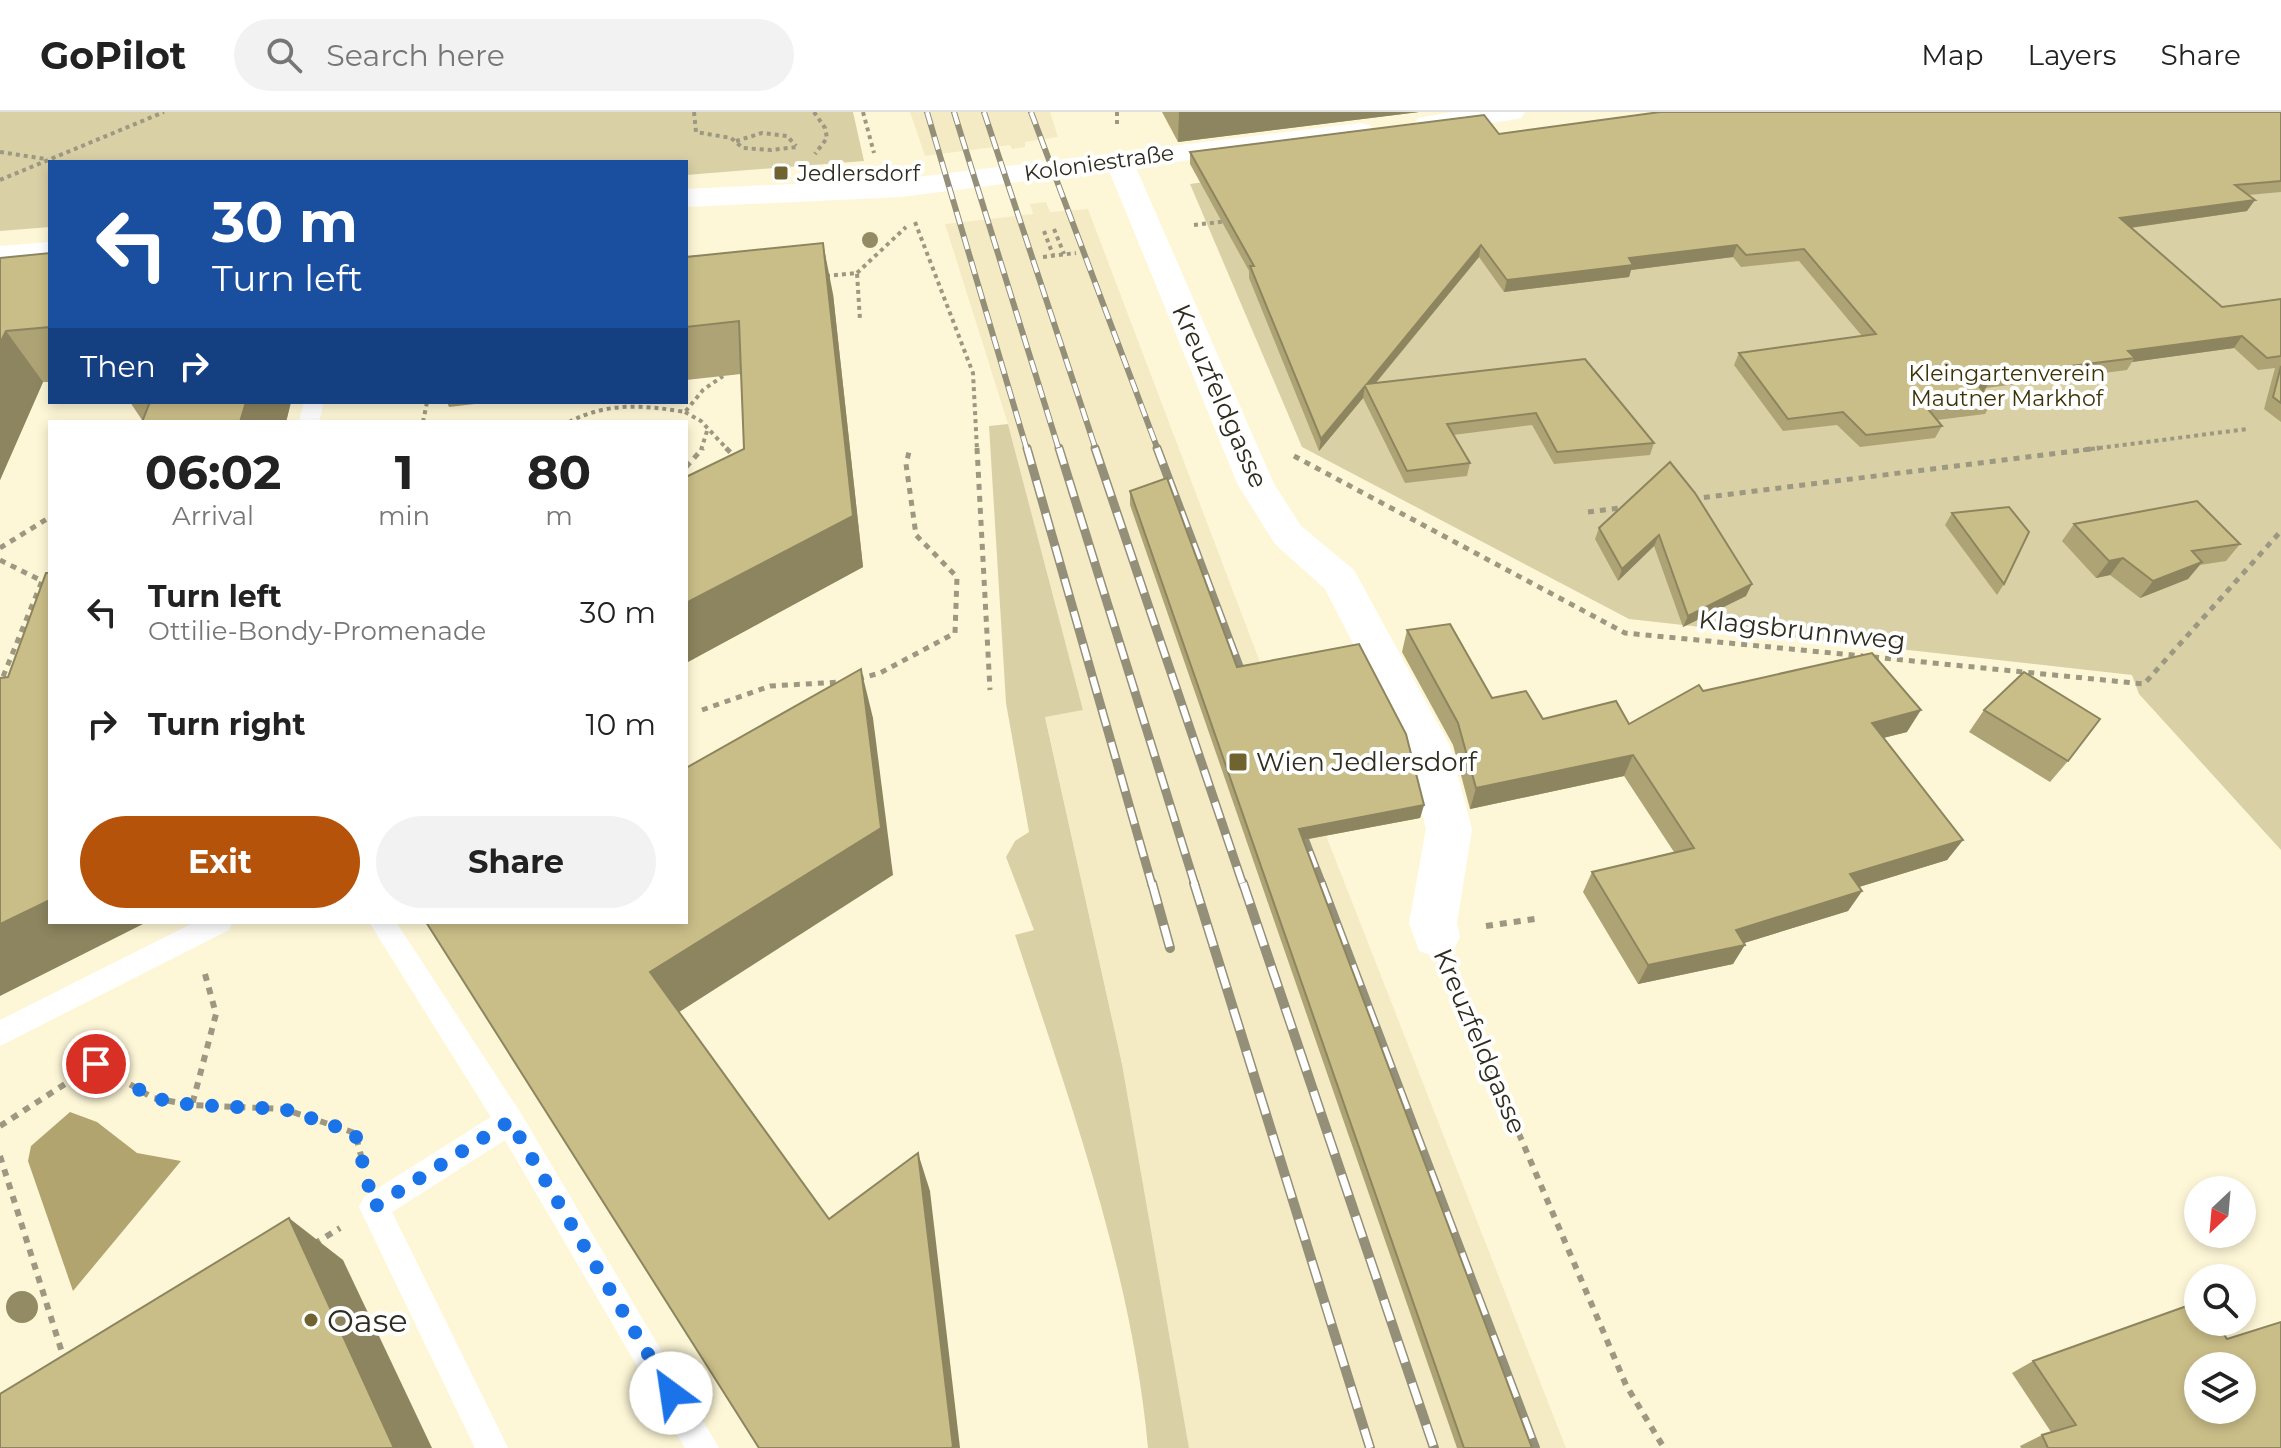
<!DOCTYPE html>
<html lang="en">
<head>
<meta charset="utf-8">
<style>
	:root { --surface:#fff; --page:#f2f2f2; --text:#222; --muted:#767676; --line:#e0e0e0; --accent:#b45309 }
	body { margin:0; font-family:Montserrat,sans-serif; background:var(--page); color:var(--text); height:100vh; display:flex; flex-direction:column; font-size:30px; white-space:nowrap }
	* { box-sizing:border-box; margin:0 }
	p { font-size:26px; color:var(--muted) }
	.icon { flex:none; width:44px; height:44px; fill:none; stroke:currentColor; stroke-width:2; stroke-linecap:round; stroke-linejoin:round }
	.map { position:relative; flex:1; overflow:hidden }
	.panel { position:absolute; left:48px; top:308px; width:640px; height:504px; display:flex; flex-direction:column; background:var(--surface); border-radius:0px; box-shadow:0 4px 12px #0003 }
	.panel>* { flex:none }
	.hud { position:absolute; left:48px; top:48px; width:640px; height:244px; border-radius:0px; box-shadow:0 4px 12px #0003; background:#1a4fa0; color:#fff; overflow:hidden }
	.needle { width:52px; rotate:206deg }
	.controls { position:absolute; left:2184px; top:1064px; display:grid; gap:16px }
	.controls a { display:grid; place-items:center; width:72px; height:72px; border-radius:50%; background:var(--surface); box-shadow:0 4px 12px #0003; font-size:40px }
	.pin { position:absolute; display:grid; place-items:center; width:68px; height:68px; color:#fff; margin:-34px; border:4px solid #fff; border-radius:50%; box-shadow:0 2px 8px #0007 }
	.me { position:absolute; width:88px; margin:-44px; rotate:329deg; stroke-linejoin:round; filter:drop-shadow(0 0 6px #0008) }
	.turn { display:flex; align-items:center; gap:28px; height:168px; padding:0 32px; font-size:36px }
	.turn .icon { width:104px; height:104px; stroke-width:2.5 }
	.turn b { display:block; font-size:56px; line-height:68px }
	.then { display:flex; align-items:center; height:76px; padding:0 32px; background:#0003; gap:16px; font-size:30px }
	.eta { display:flex; justify-content:space-evenly; align-items:center; height:136px; text-align:center }
	.eta b { font-size:48px; font-weight:700; line-height:56px }
	.primary-button { display:flex; gap:16px; margin-top:auto; padding:16px 32px }
	.primary-button a { flex:1; height:92px; border-radius:48px; background:var(--accent); color:#fff; font-size:32px; font-weight:700; line-height:92px; text-align:center }
	.primary-button a+a { background:var(--page); color:var(--text) }
	ul { padding:0; list-style:none }
	li { display:flex; align-items:center; gap:24px; height:112px; padding:0 32px }
	li div { flex:1 }
	li b { display:block; font-size:30px }
	li em { font-style:normal }
	header { display:flex; align-items:center; gap:48px; box-sizing:border-box; height:112px; padding:0 40px; background:var(--surface); border-bottom:2px solid var(--line) }
	header strong { font-size:38px }
	nav { display:flex; gap:44px; margin-inline-start:auto; font-size:28px }
	.search { width:560px; height:72px; background:var(--page); display:flex; align-items:center; gap:20px; box-sizing:border-box; padding:0 28px; border-radius:44px; color:var(--muted); font-size:30px }
	.map>svg:first-child { display:block }
	.built { fill:#f4ebc5 }
	.green { fill:#d9d0a6 }
	.water { fill:#b1a46f }
	.lines { fill:none; stroke-linecap:round; stroke-linejoin:round }
	.path-far2 { stroke:#9d9881; stroke-width:4; stroke-dasharray:4 4; stroke-linecap:butt }
	.path-far1 { stroke:#9d9881; stroke-width:5; stroke-dasharray:6 6; stroke-linecap:butt }
	.path { stroke:#9d9881; stroke-width:6; stroke-dasharray:7 7; stroke-linecap:butt }
	.service { fill:#fff; fill-rule:evenodd }
	.minor { fill:#fff; fill-rule:evenodd }
	.tertiary { fill:#fff; fill-rule:evenodd }
	.rail-far2-casing { stroke:#948f79; stroke-width:6 }
	.rail-far1-casing { stroke:#948f79; stroke-width:9 }
	.rail-casing { stroke:#948f79; stroke-width:10 }
	.rail-far2 { stroke:#fff; stroke-width:4; stroke-dasharray:13; stroke-linecap:butt }
	.rail-far1 { stroke:#fff; stroke-width:6; stroke-dasharray:17; stroke-linecap:butt }
	.rail { stroke:#fff; stroke-width:7; stroke-dasharray:22; stroke-linecap:butt }
	.tree { fill:#938b64 }
	.wall { fill:#aea375 }
	.shaded-wall { fill:#8d855f }
	.building { fill:#cabe88; stroke:#8d855f; stroke-width:2; fill-rule:evenodd }
	.route { stroke:#1a73e8; stroke-width:14; stroke-dasharray:0 25.2 }
	.poi-dot { fill:#6f6330; stroke:#fff; stroke-width:3 }
	.labels { text-anchor:middle; dominant-baseline:central; stroke-width:8; stroke-linejoin:round; paint-order:stroke }
	.far-street-label { font-size:22px; fill:#2f2d20; stroke:#fff }
	.far-poi-label { font-size:22px; fill:#2f2d20; stroke:#fff; text-anchor:start }
	.far-park-label { font-size:22px; fill:#3c3205; stroke:#fff }
	.street-label { font-size:26px; fill:#2f2d20; stroke:#fff }
	.poi-label { font-size:26px; fill:#2f2d20; stroke:#fff; text-anchor:start }
	.near-poi-label { font-size:32px; fill:#2f2d20; stroke:#fff; text-anchor:start }
</style>
</head>
<body>
<header>
<strong>GoPilot</strong>
<div class="search"><svg class="icon" aria-label="search" viewBox="0 0 24 24"><circle cx="10" cy="10" r="6"/><path d="M15 15l6 6"/></svg>Search here</div>
<nav><a>Map</a><a>Layers</a><a>Share</a></nav>
</header>
<div class="map">
<svg width="2281" height="1336" viewBox="0 0 2281 1336">
	<rect width="100%" height="100%" fill="#fef7d7"/>
	<g class="built">
		<path d="M910,0H1050L1058,25L1025,30V35L1012,37L1010,33L925,44Z"/>
		<path d="M1046,90L1050,100L1088,97L1318,703L1566,1336H1189L1122,952L1045,604L1083,598L1008,312L945,112L1033,102L1030,92Z"/>
	</g>
	<g class="green">
		<path d="M0,0H853L864,49L686,63V50H50V115L0,119Z"/>
		<path d="M2281,0V738L2139,582L2132,563L1629,507L1302,335L1190,72L1657,10Z"/>
		<path d="M1008,312L1083,598L1045,605L1122,952L1189,1336H1148C1132,1160 1070,990 1015,823L1034,818L1006,745L1015,729L1029,720L1006,591L989,314Z"/>
	</g>
	<path class="water" d="M70,1000L97,1010L137,1041L181,1049L73,1179L28,1049L31,1034Z"/>
	<g class="lines">
		<g class="path-far2">
			<path d="M694,0L696,20L731,26L743,36L771,38L797,35"/>
			<path d="M814,0L825,16L827,26L815,42"/>
			<path d="M863,0L874,41"/>
			<path d="M1117,0V12"/>
			<path d="M736,29L762,21L787,24L796,34"/>
			<path d="M0,40L46,47"/>
			<path d="M0,68L164,0"/>
			<path d="M915,110L973,261L977,338"/>
			<path d="M1194,113L1228,109"/>
			<path d="M1054,117L1064,142"/>
			<path d="M1044,119L1053,143"/>
			<path d="M1043,145L1076,141"/>
			<path d="M857,161L906,115"/>
			<path d="M826,164L857,161L860,208"/>
			<path d="M685,300L701,309L728,338"/>
			<path d="M423,310L427,290"/>
			<path d="M569,310C608,290 643,293 685,300L703,278L723,264"/>
			<path d="M701,338L707,319"/>
			<path d="M2083,338L2248,317"/>
		</g>
		<g class="path-far1">
			<path d="M726,336L737,347"/>
			<path d="M977,336L990,578"/>
			<path d="M1294,344L1625,521L1863,544"/>
			<path d="M686,355L703,336"/>
			<path d="M1692,387L2099,336"/>
			<path d="M1588,400L1627,395"/>
			<path d="M0,436L50,405"/>
			<path d="M0,448L42,469L0,572"/>
			<path d="M1873,545L2144,572L2281,419"/>
			<path d="M858,567L880,561L955,521L957,465L916,423L906,352L910,336"/>
			<path d="M702,598L770,574L841,570"/>
		</g>
		<g class="path">
			<path d="M1486,814L1541,806"/>
			<path d="M205,862L216,902L192,993L284,997L355,1021L363,1051"/>
			<path d="M1453,867L1626,1273L1664,1336"/>
			<path d="M0,1014L96,952L153,986L192,993"/>
			<path d="M0,1044L65,1250"/>
			<path d="M314,1132L340,1116"/>
		</g>
		<g class="service">
			<path d="M304,290H324L319,310H299Z"/>
			<path d="M195,810H233L229,818L0,934V908Z"/>
			<path d="M369,810H396L520,1000L719,1336H685L505,1028L392,1100L508,1336H475L359,1095L364,1085L491,1005Z"/>
		</g>
		<path class="minor" d="M1119,40L1129,43L1133,49L1274,372L1301,414L1354,458L1450,634L1472,717L1457,811L1460,825L1453,839L1436,845L1419,839L1409,811L1426,717L1406,634L1325,477L1275,432L1238,373L1105,49L1109,43Z"/>
		<g class="tertiary">
			<path d="M1453,0H1525L1521,6L1511,8L1428,20L1418,18L1414,12L1418,6Z"/>
			<path d="M1360,11L1370,13L1374,19L1370,25L901,85L686,95V77L901,67Z"/>
			<path d="M50,130V148L0,152V134Z"/>
		</g>
		<g class="rail-far2-casing">
			<g id="rail-far2">
				<path d="M927,0L1027,338"/>
				<path d="M954,0L1059,338"/>
				<path d="M984,0L1096,338"/>
				<path d="M1031,0L1158,338"/>
			</g>
		</g>
		<g class="rail-far1-casing">
			<g id="rail-far1">
				<path d="M1027,336L1152,773"/>
				<path d="M1059,336L1195,773"/>
				<path d="M1095,336L1243,773"/>
				<path d="M1157,336L1246,573"/>
				<path d="M1297,708L1322,773"/>
			</g>
		</g>
		<g class="rail-casing">
			<g id="rail">
				<path d="M1152,771L1170,836"/>
				<path d="M1194,771L1370,1336"/>
				<path d="M1243,771L1434,1336"/>
				<path d="M1321,771L1535,1336"/>
			</g>
		</g>
		<use href="#rail-far2" class="rail-far2"/>
		<use href="#rail-far1" class="rail-far1"/>
		<use href="#rail" class="rail"/>
	</g>
	<g class="tree">
		<circle cx="870" cy="128" r="8"/>
		<circle cx="22" cy="1195" r="16"/>
	</g>
	<g class="wall">
		<path d="M1162,0H1419L1178,30Z"/>
		<path d="M2281,0V80L2248,83L2247,99L2131,116L2222,195L2281,187V310L2264,297L2275,256L2258,258L2234,236L2132,250L2127,258L1986,276L1984,280L1992,290L1985,302L1937,308L1942,314L1935,326L1860,335L1837,313L1783,319L1734,253L1739,241L1862,224L1799,149L1741,155L1733,145L1631,158L1629,165L1504,180L1479,145L1376,271L1585,247L1654,331L1650,343L1554,352L1532,313L1453,323L1470,351L1467,364L1405,371L1363,286L1319,339L1249,166V159L1190,52V40L1499,22Z"/>
		<path d="M50,141V270H43L0,368V146Z"/>
		<path d="M686,145L833,182L863,455L686,551V365L744,337L741,262L686,268Z"/>
		<path d="M130,290H291L286,310H142V308Z"/>
		<path d="M447,290H492L449,295Z"/>
		<path d="M1670,350L1746,484L1683,515L1654,434L1618,469L1595,427L1599,416Z"/>
		<path d="M1130,379L1237,555L1424,693L1420,706L1303,728L1532,1336H1457L1130,393Z"/>
		<path d="M1952,401L2004,472L1997,483L1945,413Z"/>
		<path d="M2074,412L2240,432L2226,449L2200,453L2188,467L2140,486L2110,463L2096,466L2062,429Z"/>
		<path d="M1407,518L1492,586L1543,607L1629,612L1703,579L1907,620L1883,626L1963,728L1947,748L1859,775L1862,779L1848,799L1744,831L1733,852L1638,872L1583,780L1592,760L1674,740L1624,664L1470,697L1453,633L1402,540Z"/>
		<path d="M1984,598L2068,649L2050,670L1969,620Z"/>
		<path d="M2033,1249L2281,1336H2021L2020,1334L2042,1323L2051,1320L2012,1261Z"/>
	</g>
	<g class="shaded-wall">
		<path d="M1179,0H1419L1178,30Z"/>
		<path d="M2255,88L2247,99L2114,118L2120,106Z"/>
		<path d="M823,131L833,182L863,455L686,551V491Z"/>
		<path d="M1481,133L1479,145L1368,280L1367,272Z"/>
		<path d="M1737,133L1733,145L1631,158L1629,165L1504,180L1507,168L1629,146Z"/>
		<path d="M6,219L43,270L0,368V231Z"/>
		<path d="M2242,224L2234,236L2132,250L2135,246L2128,239Z"/>
		<path d="M1988,272L1981,284L1978,273Z"/>
		<path d="M1365,274L1363,286L1319,339L1321,327Z"/>
		<path d="M246,290H291L286,310H240Z"/>
		<path d="M1659,423L1654,434L1618,469L1622,457Z"/>
		<path d="M2123,446L2110,463L2096,466L2109,449Z"/>
		<path d="M2202,450L2188,467L2140,486L2153,469Z"/>
		<path d="M1752,472L1746,484L1683,515L1688,504Z"/>
		<path d="M861,557L873,606L893,763L673,904L650,860Z"/>
		<path d="M1921,598L1907,620L1859,632L1872,611Z"/>
		<path d="M1633,643L1624,664L1470,697L1476,676Z"/>
		<path d="M1424,693L1420,706L1297,729L1299,717Z"/>
		<path d="M1963,728L1947,748L1836,782L1850,762Z"/>
		<path d="M1862,779L1848,799L1728,836L1745,833L1733,852L1638,872L1648,853L1736,818Z"/>
		<path d="M50,788V810H147L0,884V812Z"/>
		<path d="M918,1041L930,1079L960,1336H951Z"/>
		<path d="M289,1106L343,1148L432,1336H394Z"/>
	</g>
	<g class="building">
		<path d="M1660,0H2281V69L2235,73L2255,88L2120,106L2222,195L2281,187V244L2267,246L2242,224L2128,239L2135,246L1982,265L1988,272L1978,273L1992,290L1928,297L1942,314L1866,323L1843,300L1788,307L1739,241L1876,222L1804,137L1746,143L1737,133L1629,146L1633,153L1507,168L1481,133L1367,272L1585,247L1654,331L1557,340L1536,301L1447,312L1470,351L1407,359L1365,274L1321,327L1250,154H1254L1190,40L1484,3L1499,22Z"/>
		<path d="M823,131L853,404L686,491V365L744,337L739,209L686,215V145Z"/>
		<path d="M50,141V215L6,219L0,231V146Z"/>
		<path d="M2281,254V291L2273,285Z"/>
		<path d="M150,290H246L240,310H142Z"/>
		<path d="M1670,350L1695,381L1752,472L1688,504L1659,423L1622,457L1599,416Z"/>
		<path d="M1167,366L1237,555L1359,532L1406,622L1424,693L1299,717L1532,1336H1464L1130,379Z"/>
		<path d="M2197,389L2240,432L2192,439L2202,450L2153,469L2123,446L2109,449L2074,412Z"/>
		<path d="M2009,395L2029,420L2004,472L1952,401Z"/>
		<path d="M46,461H50V788L0,812V566L8,565Z"/>
		<path d="M1450,512L1492,586L1526,579L1543,607L1616,589L1629,612L1699,573L1703,579L1872,541L1921,598L1872,611L1963,728L1850,762L1862,779L1736,818L1745,833L1648,853L1592,760L1694,736L1633,643L1476,676L1458,611L1407,518Z"/>
		<path d="M861,557L881,716L650,860L829,1107L918,1041L953,1335L951,1336H759L426,810H686V656Z"/>
		<path d="M2024,560L2100,607L2068,649L1984,598Z"/>
		<path d="M289,1106L394,1336H0V1282Z"/>
		<path d="M2198,1190V1210H2216L2227,1227L2281,1210V1336H2048L2042,1323L2076,1313L2033,1249ZM2198,1254H2242V1298H2198Z"/>
	</g>
	<g class="lines">
		<path class="route" d="M96,952L153,986L192,993L284,997L355,1021L374,1095L510,1009L671,1281"/>
	</g>
	<g class="poi-dot">
		<rect x="773" y="53" width="16" height="16" rx="4"/>
		<rect x="1228" y="640" width="20" height="20" rx="4"/>
		<circle cx="311" cy="1208" r="8"/>
	</g>
	<g class="labels">
		<g class="far-street-label">
			<text transform="translate(1099 51) rotate(-8)">Koloniestraße</text>
		</g>
		<g class="far-poi-label">
			<text x="797" y="61">Jedlersdorf</text>
		</g>
		<g class="far-park-label">
			<text x="2007" y="261">Kleingartenverein<tspan x="2007" dy="25">Mautner Markhof</tspan></text>
		</g>
		<g class="street-label">
			<text transform="translate(1220 284) rotate(66)">Kreuzfeldgasse</text>
			<text transform="translate(1802 518) rotate(6)">Klagsbrunnweg</text>
			<text transform="translate(1480 929) rotate(67)">Kreuzfeldgasse</text>
		</g>
		<g class="poi-label">
			<text x="1256" y="650">Wien Jedlersdorf</text>
		</g>
		<g class="near-poi-label">
			<text x="327" y="1208">Oase</text>
		</g>
	</g>
</svg>
<div class="controls">
<a><svg class="needle" viewBox="-14 -14 28 28"><path d="M0-13l5 13h-10z" fill="#e53935"/><path d="M0 13l5-13h-10z" fill="#767676"/></svg></a>
<a><svg class="icon" aria-label="search" viewBox="0 0 24 24"><circle cx="10" cy="10" r="6"/><path d="M15 15l6 6"/></svg></a>
<a><svg class="icon" aria-label="layers" viewBox="0 0 24 24"><path d="M12 4l9 5-9 5-9-5zM3 14l9 5 9-5"/></svg></a>
</div>
<div class="pin" style="left:96px;top:952px;background:#d93025"><svg class="icon" aria-label="arrive" viewBox="0 0 24 24"><path d="M6 21V4h12l-3 4 3 4H6"/></svg></div>
<svg class="me" style="left:671px;top:1281px" viewBox="-20 -20 40 40"><circle r="19" fill="#fff"/><path d="M0-13L10 11 0 6-10 11z" fill="#1a73e8"/></svg>
<div class="hud">
<div class="turn"><svg class="icon" aria-label="left" viewBox="0 0 24 24"><path d="M17 20v-9H6M10 6l-5 5 5 5"/></svg><div><b>30 m</b>Turn left</div></div>
<div class="then">Then<svg class="icon" aria-label="right" viewBox="0 0 24 24"><path d="M7 20v-9h11M14 6l5 5-5 5"/></svg></div>
</div>
<section class="panel">
<div class="eta">
<div><b>06:02</b><p>Arrival</p></div>
<div><b>1</b><p>min</p></div>
<div><b>80</b><p>m</p></div>
</div>
<ul>
<li><svg class="icon" aria-label="left" viewBox="0 0 24 24"><path d="M17 20v-9H6M10 6l-5 5 5 5"/></svg><div><b>Turn left</b><p>Ottilie-Bondy-Promenade</p></div><em>30 m</em></li>
<li><svg class="icon" aria-label="right" viewBox="0 0 24 24"><path d="M7 20v-9h11M14 6l5 5-5 5"/></svg><div><b>Turn right</b></div><em>10 m</em></li>
</ul>
<div class="primary-button"><a>Exit</a><a>Share</a></div>
</section>
</div>
</body>
</html>
